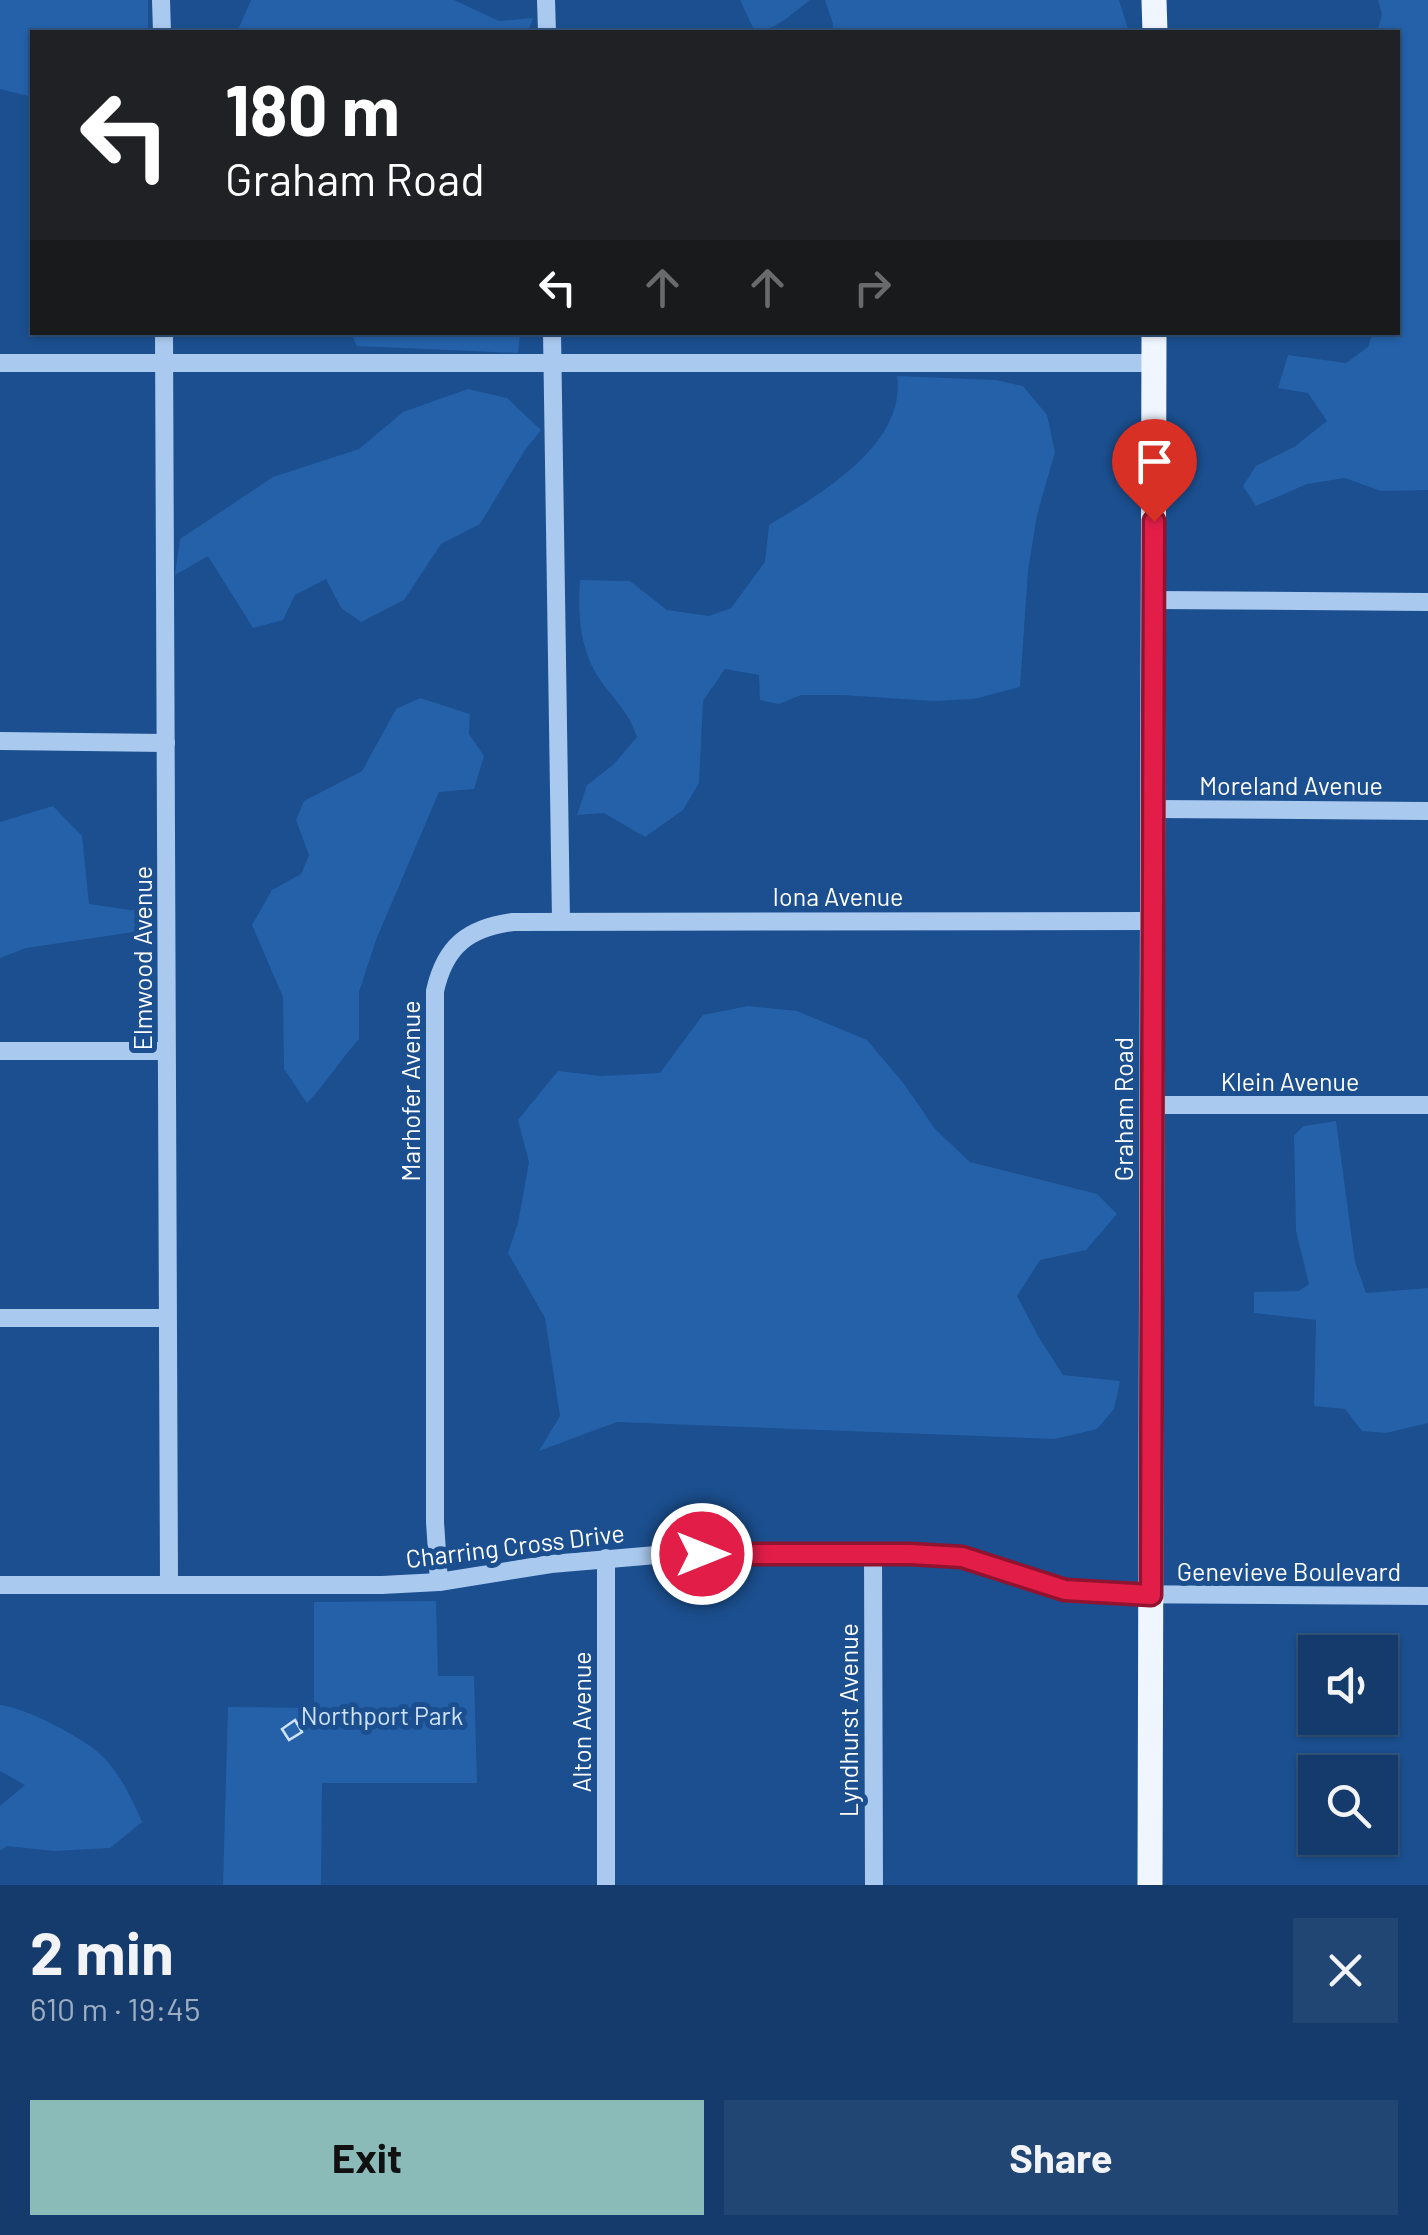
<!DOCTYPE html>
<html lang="en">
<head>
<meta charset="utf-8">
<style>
	:root { --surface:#143b6b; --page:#214673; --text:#f1f3f6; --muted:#9dadc1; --line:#33557e; --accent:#8bbbb9 }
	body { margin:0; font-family:Barlow,sans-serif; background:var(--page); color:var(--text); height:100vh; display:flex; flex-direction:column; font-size:38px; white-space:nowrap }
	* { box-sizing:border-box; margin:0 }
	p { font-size:32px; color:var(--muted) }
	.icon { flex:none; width:55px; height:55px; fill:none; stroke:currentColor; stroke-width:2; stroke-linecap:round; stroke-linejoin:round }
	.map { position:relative; height:1885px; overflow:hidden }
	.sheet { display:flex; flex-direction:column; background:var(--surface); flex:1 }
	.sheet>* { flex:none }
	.hud { position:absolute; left:30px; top:30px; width:1370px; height:305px; border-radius:0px; box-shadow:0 2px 8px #0004,0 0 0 2px var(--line); background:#202124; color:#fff; overflow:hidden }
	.controls { position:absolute; left:1298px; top:1635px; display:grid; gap:20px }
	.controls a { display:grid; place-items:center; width:100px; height:100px; border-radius:0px; background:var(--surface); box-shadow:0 2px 8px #0004,0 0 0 2px var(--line); font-size:50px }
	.pin { position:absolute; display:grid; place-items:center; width:85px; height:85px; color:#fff; margin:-102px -42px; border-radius:50% 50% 50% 0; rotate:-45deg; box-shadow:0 0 10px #0007 }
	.pin .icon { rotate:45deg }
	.me { position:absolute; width:110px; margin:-55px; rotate:90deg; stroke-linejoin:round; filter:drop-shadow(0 0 8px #0008) }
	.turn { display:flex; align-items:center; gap:35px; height:210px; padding:0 30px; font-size:45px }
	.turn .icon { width:130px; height:130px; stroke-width:2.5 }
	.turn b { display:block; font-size:70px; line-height:85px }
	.lanes { display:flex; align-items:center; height:95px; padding:0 30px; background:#0003; justify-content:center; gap:50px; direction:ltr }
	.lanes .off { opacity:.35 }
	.round { display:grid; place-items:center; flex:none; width:105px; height:105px; border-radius:0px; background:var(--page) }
	.overview { display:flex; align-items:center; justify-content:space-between; height:170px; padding:0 30px }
	h1 { font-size:60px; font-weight:700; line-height:75px }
	.cta { display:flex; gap:20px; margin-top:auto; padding:20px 30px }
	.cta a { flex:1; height:115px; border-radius:0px; background:var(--accent); color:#111; font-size:40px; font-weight:700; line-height:115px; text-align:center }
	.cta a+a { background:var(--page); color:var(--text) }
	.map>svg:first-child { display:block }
	.green { fill:#2461a8 }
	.building { fill:#2a66ad; stroke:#cfe3fa; stroke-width:2.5 }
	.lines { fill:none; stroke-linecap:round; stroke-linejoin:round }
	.minor { stroke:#a9c9ee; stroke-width:18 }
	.major { stroke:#f0f6ff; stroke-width:25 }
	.route-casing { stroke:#92132f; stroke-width:25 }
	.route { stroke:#e11d48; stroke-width:18 }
	.labels { text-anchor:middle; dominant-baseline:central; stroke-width:10; stroke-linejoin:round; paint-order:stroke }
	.street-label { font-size:25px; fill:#fff; stroke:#1b4f8f }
	.park-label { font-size:25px; fill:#cfe3fa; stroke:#1b4f8f }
</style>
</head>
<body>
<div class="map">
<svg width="1428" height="1885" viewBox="0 0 1428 1885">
	<rect width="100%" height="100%" fill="#1b4f8f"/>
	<g class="green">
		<path d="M0,0H148V32H32V97L0,89Z"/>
		<path d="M251,0H454L499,21L533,18L528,32H237Z"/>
		<path d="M740,0H810C793,13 776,30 755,32Z"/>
		<path d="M825,0H1119L1129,32H833V24Z"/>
		<path d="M1378,0H1428V490L1381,491L1345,478L1307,484L1256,506L1243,486L1256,466L1294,447L1327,421L1308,393L1278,388L1288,355L1346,363L1368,347L1373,333L1398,332V32H1377L1382,14Z"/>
		<path d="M351,333H520L518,353L357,346Z"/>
		<path d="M897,376L996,380L1023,386L1047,415L1055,452L1037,515L1028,571L1020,687L974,699L933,701L843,695H801L779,704L760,700L759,675L725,669L703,701L699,783L683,810L645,837L604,813L577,815L587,785L613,765L637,737C625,703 604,692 591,664C579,637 578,609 580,580L630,581L667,610L709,616L731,608L765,562L769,525C819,495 907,444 897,376Z"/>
		<path d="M468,389L507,398L541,430L525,450L480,524L441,544L404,600L361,622L341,608L326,579L295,595L283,620L253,628L208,556L175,575L180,539L273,477L359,449L403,412Z"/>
		<path d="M420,698L470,714L469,734L484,756L474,789L439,792L376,940L359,992V1039C340,1060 328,1081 307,1103L284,1069L283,997L252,925L272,890L301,874L309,855L296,820L304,801L362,771L396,709Z"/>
		<path d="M53,806L82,836L89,904L138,911L134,932L26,948L0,958V822Z"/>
		<path d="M748,1006L797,1011L867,1040L904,1084L935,1129L970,1162L1097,1194L1117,1214L1086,1250L1040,1260L1017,1296L1038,1336L1063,1375L1120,1381L1114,1409L1097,1429L1055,1439L617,1422L539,1451L560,1416L545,1318L508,1253L518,1223L529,1162L518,1120L558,1071L601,1076L660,1073L703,1015Z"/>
		<path d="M1336,1121L1355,1262L1366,1293L1428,1288V1423L1386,1433L1362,1431L1345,1409L1314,1406L1316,1320L1254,1313V1292L1299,1291L1309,1284L1296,1231L1294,1135L1304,1126Z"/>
		<path d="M436,1601L438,1676H474L477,1783H322L321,1885H223L228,1707L314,1708V1602Z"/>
		<path d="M0,1705C26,1708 80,1736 100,1754C119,1771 132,1799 142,1822L110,1848L54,1851L7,1846L0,1851V1806L25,1785L0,1771Z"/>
	</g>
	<path class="building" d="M295,1720L302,1732L289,1740L282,1729Z"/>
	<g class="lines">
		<g class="minor">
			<path d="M161,0L162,32"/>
			<path d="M546,0L547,32"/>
			<path d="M164,332L169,1584"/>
			<path d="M552,332L561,921"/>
			<path d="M0,363H1154"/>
			<path d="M1154,600L1428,602"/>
			<path d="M0,741L166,743"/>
			<path d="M1154,809L1428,811"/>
			<path d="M0,1051H166"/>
			<path d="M1152,1105H1428"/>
			<path d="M0,1318H165"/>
			<path d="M873,1554L874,1885"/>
			<path d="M606,1558V1885"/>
			<path d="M439,1582L435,1522V991C445,946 468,928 513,922L1153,921"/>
			<path d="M0,1585H382L439,1582L551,1564L668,1554L910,1553L962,1557L1039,1584L1091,1594L1428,1596"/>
		</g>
		<g class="major">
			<path d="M1154,0L1155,32"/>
			<path d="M1150,1885L1154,332"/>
		</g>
	</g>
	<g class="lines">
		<g class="route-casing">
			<path id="route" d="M702,1554H910L962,1557L1065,1590L1151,1595L1154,521"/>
		</g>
		<use href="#route" class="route"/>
	</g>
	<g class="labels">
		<g class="street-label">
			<text x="1291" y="785">Moreland Avenue</text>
			<text x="838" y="896">Iona Avenue</text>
			<text transform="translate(142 958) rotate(-90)">Elmwood Avenue</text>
			<text x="1290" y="1081">Klein Avenue</text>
			<text transform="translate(410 1091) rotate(-90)">Marhofer Avenue</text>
			<text transform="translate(1123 1109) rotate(-90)">Graham Road</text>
			<text transform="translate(515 1545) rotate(-7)">Charring Cross Drive</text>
			<text x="1289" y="1571">Genevieve Boulevard</text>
			<text transform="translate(848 1720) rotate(-90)">Lyndhurst Avenue</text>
			<text transform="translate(581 1722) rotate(-90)">Alton Avenue</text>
		</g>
		<g class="park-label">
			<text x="382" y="1715">Northport Park</text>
		</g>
	</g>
</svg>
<div class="controls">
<a><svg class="icon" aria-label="sound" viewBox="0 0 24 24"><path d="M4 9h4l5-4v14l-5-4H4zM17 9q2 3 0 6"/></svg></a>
<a><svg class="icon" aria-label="search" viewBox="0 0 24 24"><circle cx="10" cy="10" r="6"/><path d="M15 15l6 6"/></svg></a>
</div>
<div class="pin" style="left:1154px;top:521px;background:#d93025"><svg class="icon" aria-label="arrive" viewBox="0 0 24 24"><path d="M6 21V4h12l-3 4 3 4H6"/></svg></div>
<svg class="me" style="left:702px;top:1554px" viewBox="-20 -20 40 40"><circle r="17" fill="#e11d48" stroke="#fff" stroke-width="3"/><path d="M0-11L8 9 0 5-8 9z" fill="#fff"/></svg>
<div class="hud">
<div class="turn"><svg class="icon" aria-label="left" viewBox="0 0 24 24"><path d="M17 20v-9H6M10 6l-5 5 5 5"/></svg><div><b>180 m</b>Graham Road</div></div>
<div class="lanes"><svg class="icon" aria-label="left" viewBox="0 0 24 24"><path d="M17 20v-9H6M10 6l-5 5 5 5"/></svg><svg class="icon off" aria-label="ahead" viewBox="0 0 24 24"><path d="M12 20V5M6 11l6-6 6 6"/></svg><svg class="icon off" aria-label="ahead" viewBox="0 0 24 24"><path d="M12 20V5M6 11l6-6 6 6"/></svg><svg class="icon off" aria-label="right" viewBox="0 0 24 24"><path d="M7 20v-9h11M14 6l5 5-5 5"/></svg></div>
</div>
</div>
<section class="sheet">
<div class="overview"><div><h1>2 min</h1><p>610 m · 19:45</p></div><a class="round"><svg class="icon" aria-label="close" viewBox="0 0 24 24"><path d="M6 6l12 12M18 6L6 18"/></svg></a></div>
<div class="cta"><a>Exit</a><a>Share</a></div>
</section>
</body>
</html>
